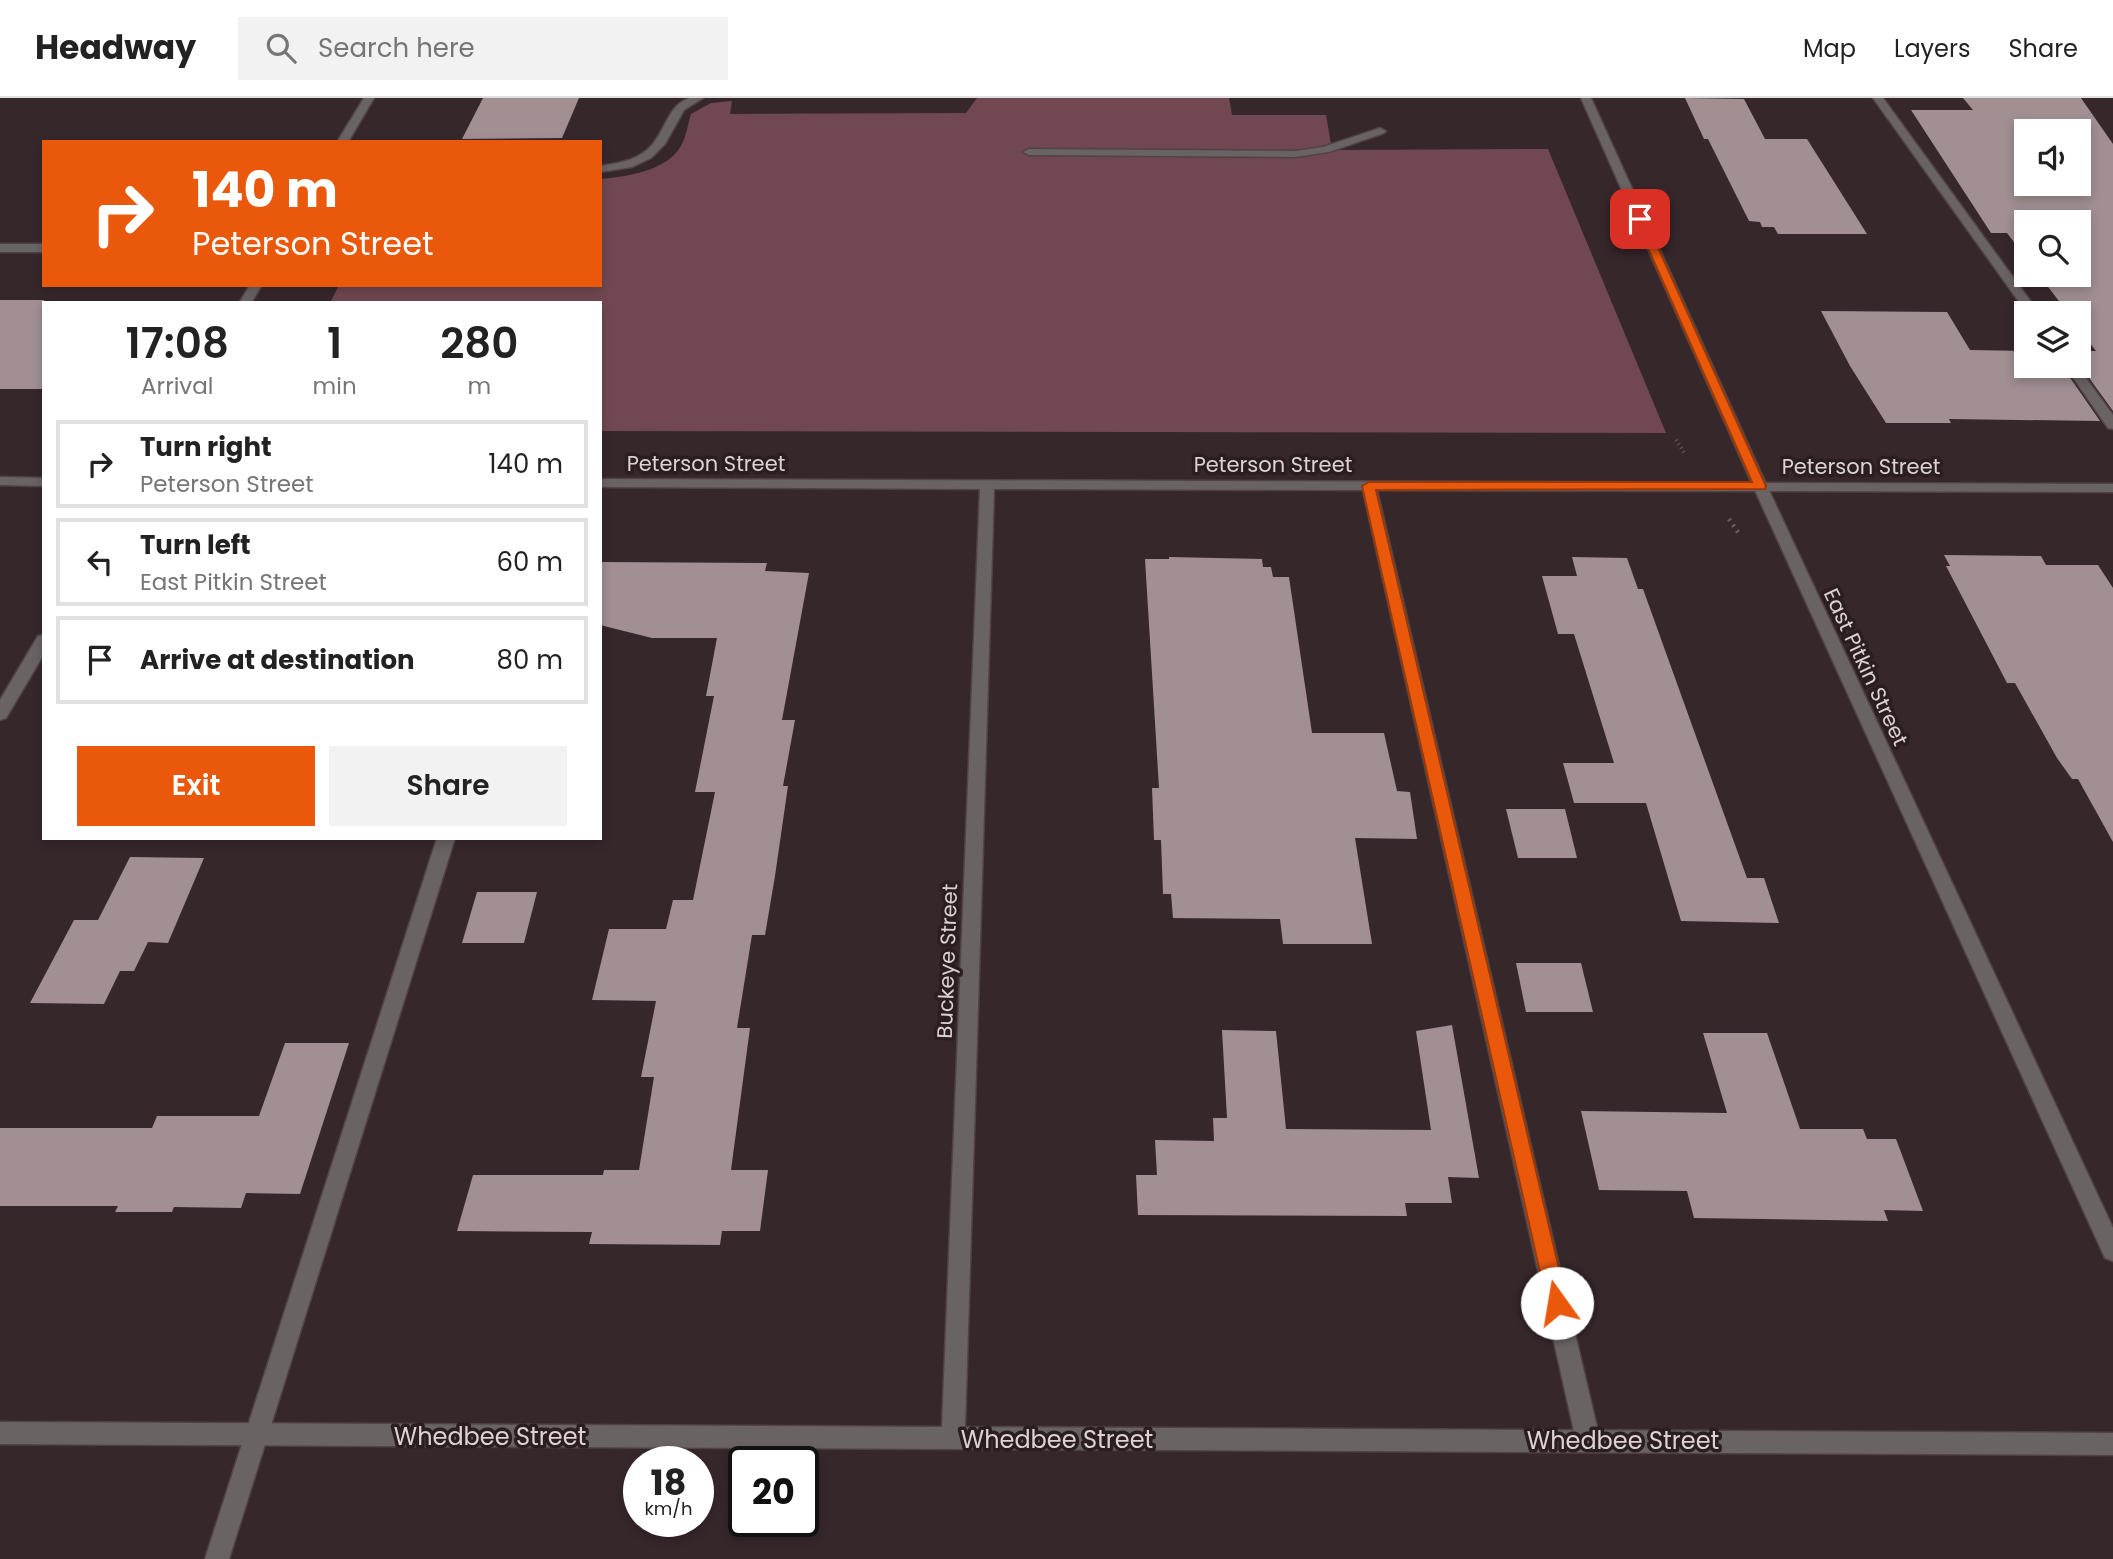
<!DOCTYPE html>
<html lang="en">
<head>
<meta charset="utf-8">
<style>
	:root { --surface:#fff; --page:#f2f2f2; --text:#222; --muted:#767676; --line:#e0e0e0; --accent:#ea580c }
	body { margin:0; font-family:Poppins,sans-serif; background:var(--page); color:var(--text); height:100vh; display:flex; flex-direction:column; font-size:26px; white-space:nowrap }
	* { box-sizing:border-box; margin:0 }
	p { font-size:23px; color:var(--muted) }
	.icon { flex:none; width:38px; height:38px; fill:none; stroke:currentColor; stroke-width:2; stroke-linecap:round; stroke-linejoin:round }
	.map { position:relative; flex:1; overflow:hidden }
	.sheet { position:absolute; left:42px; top:203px; width:560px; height:539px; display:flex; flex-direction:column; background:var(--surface); border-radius:0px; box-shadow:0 4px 10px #0003 }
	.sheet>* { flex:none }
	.guide { position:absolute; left:42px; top:42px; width:560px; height:147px; border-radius:0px; box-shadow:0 4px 10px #0003; background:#ea580c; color:#fff; overflow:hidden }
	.controls { position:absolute; left:2014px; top:21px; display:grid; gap:14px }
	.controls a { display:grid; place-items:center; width:77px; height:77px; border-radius:0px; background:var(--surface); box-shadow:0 4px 10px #0003; font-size:35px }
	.speed { position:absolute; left:623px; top:1348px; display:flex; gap:14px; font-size:35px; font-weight:700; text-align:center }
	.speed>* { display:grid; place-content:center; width:91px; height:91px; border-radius:50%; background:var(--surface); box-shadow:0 4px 10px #0003; line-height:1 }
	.speed small { font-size:18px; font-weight:400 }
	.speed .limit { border:4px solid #111; border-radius:10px; background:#fff; color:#111 }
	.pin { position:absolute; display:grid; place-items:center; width:60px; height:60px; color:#fff; margin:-30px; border-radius:14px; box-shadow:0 4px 10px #0006 }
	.me { position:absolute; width:77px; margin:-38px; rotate:347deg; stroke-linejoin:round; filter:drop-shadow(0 0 5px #0008) }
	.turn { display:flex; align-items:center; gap:24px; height:147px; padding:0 35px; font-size:32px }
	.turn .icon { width:91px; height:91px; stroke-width:2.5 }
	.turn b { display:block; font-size:49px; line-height:60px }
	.eta { display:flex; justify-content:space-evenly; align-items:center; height:119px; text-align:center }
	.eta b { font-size:42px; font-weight:600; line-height:49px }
	.button { display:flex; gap:14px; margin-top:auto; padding:14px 35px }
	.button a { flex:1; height:80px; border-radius:0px; background:var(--accent); color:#fff; font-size:28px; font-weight:600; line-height:80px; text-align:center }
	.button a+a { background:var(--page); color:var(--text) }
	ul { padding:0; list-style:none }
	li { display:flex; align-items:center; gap:21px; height:88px; margin:0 14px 10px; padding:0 21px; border:4px solid var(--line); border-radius:0px }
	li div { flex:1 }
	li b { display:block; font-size:26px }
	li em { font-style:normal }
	header { display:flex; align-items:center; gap:42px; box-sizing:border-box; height:98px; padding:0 35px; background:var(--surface); border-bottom:2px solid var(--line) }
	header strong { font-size:33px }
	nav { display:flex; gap:38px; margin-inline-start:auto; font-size:24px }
	.search { width:490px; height:63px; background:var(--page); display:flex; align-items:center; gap:18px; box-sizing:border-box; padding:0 24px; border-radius:0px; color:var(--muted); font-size:26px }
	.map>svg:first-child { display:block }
	.green { fill:#714852 }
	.building { fill:#a18f92; fill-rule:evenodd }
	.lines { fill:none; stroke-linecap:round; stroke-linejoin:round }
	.service-casing { stroke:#504246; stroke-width:3 }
	.minor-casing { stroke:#504246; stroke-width:3 }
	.tertiary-casing { stroke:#504246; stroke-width:3 }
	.path-far1 { stroke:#6b5e61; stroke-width:3.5; stroke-dasharray:1 3.5; stroke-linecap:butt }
	.path { stroke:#6b5e61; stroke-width:4.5; stroke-dasharray:2 5; stroke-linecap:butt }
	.service { fill:#6a6364; fill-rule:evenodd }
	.minor { fill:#6a6364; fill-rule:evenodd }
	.tertiary { fill:#6a6364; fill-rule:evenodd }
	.route { fill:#ea580c; stroke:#983908; stroke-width:2 }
	.labels { text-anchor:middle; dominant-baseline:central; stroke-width:7; stroke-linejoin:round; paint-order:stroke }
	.street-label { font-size:21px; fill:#dbd2d4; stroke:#2b1e21 }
	.near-street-label { font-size:24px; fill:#dbd2d4; stroke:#2b1e21 }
</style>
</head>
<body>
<header>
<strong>Headway</strong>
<div class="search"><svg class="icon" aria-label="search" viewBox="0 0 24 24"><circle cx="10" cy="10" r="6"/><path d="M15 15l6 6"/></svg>Search here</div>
<nav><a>Map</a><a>Layers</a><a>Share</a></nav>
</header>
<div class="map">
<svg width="2113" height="1461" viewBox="0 0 2113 1461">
	<rect width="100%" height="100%" fill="#36272b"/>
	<path class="green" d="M977,0H1229L1232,17H1326L1332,52L1548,51L1666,335L600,333V205H330L339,187H600V81C625,79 667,73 681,48C686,39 688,26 691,16L711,5L732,3L730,16L966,15Z"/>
	<g class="building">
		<path d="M483,0H579L562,40L462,41Z"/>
		<path d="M1685,0L1744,1L1765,41H1807L1867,136H1778L1774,129H1762L1760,124L1749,123L1708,41H1704Z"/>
		<path d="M1963,0H2081L2113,46V313L2079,266V253H2096L2079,231V215H2068L2039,177H2079V124H2026V160L2007,135H1991L1911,12H1973ZM2026,33H2079V86H2026Z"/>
		<rect x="0" y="202" width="44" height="89"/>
		<path d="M1821,213L1947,214L1970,252L2026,253V268H2062L2100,323L1949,321L1951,325H1886L1850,268Z"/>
		<path d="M1944,457L2041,458L2046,467H2098L2113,490V744L2078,681H2072L2057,660L2015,585H2007L1946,468H1950Z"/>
		<path d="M1169,459L1262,461L1263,469H1271L1273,479H1289L1312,635H1384L1397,693L1410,694L1417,741L1355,740L1372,846H1283L1280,821L1173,820L1171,796H1163L1161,742H1154L1152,690H1159L1145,461H1169Z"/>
		<path d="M1572,459L1627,460L1638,491H1643L1747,780H1764L1779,825L1681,823L1646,705H1574L1563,665H1614L1574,536H1558L1542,478H1577Z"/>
		<path d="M600,464L767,465L765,473L809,475L782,622H795L783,688H788L775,778L765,837H752L737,930H750L731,1072H768L760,1133H722L720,1147L589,1146L592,1134L457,1133L473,1077H603L604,1072H639L654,979H641L656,903L592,902L609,831H666L673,802H693L715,694H695L714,598H706L717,540H652L600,527Z"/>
		<path d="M1506,711H1565L1577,760H1518Z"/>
		<path d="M130,759L204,760L168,845L148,844L134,873H120L104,906L30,905L74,822H98Z"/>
		<path d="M477,794H537L524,845H462Z"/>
		<path d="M1516,865H1581L1593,914H1526Z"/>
		<path d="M1452,927L1479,1080L1448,1079L1452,1105H1405L1407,1118L1138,1117L1136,1077H1157L1155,1042L1214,1043L1213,1020H1227L1222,932L1276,933L1286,1031L1431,1032L1416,933Z"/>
		<path d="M1703,935H1767L1800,1031H1863L1867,1041H1896L1923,1113L1884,1112L1888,1123L1694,1120L1687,1093L1599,1092L1581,1013L1727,1015Z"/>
		<path d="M285,945H349L300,1096L246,1095L241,1110L174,1109L172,1114H115L118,1108H0V1030H152L157,1018H259Z"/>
	</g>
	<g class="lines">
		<g class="service-casing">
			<g id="service">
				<path d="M689,0H703L684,12L665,46L651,60L632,69L600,74V68C621,65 643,61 655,43C667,27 669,8 689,0Z"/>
				<path d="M1873,0H1883L2039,215H2027Z"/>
				<path d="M1380,30L1386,33L1384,35L1329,54L1295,59L1029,57L1023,54L1029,51L1295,53L1323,49Z"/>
				<rect x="0" y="146" width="44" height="8"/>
				<path d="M2065,268H2077L2113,317V331L2108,330Z"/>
				<path d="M1369,384L1376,388L1600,1342L1596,1350L1588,1353L1580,1350L1576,1342L1362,388Z"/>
				<path d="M437,740H455L229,1461H205Z"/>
			</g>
		</g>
		<g class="minor-casing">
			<g id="minor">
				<path d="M364,0H374L348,44H337Z"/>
				<path d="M250,187H262L251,205H239Z"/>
				<path d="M0,379L44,380V388L0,387Z"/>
				<path d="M600,381L2113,386V394L994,391L965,1329L2113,1335V1357L0,1346V1324L942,1329L980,391L600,389Z"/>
				<path d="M44,537V556L6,620L0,622V602L38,538Z"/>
			</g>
		</g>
		<g class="tertiary-casing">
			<path id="tertiary" d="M1581,0H1591L1767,388L2113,1130V1163L2105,1160L1753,388Z"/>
		</g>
		<path class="path-far1" d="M1676,342L1685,356"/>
		<path class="path" d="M1729,421L1740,437"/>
		<use href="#service" class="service"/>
		<use href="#minor" class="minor"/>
		<use href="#tertiary" class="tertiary"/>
	</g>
	<path class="route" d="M1636,119L1645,121L1766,388L1765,391L1376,392L1567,1205L1564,1212L1557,1215L1550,1212L1547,1205L1362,388L1369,384H1752L1635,121Z"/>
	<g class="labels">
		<g class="street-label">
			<text x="706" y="365">Peterson Street</text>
			<text x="1273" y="366">Peterson Street</text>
			<text x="1861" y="368">Peterson Street</text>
			<text transform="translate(1866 569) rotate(65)">East Pitkin Street</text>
			<text transform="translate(947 863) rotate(-88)">Buckeye Street</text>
		</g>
		<g class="near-street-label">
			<text x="490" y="1338">Whedbee Street</text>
			<text x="1057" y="1341">Whedbee Street</text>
			<text x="1623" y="1342">Whedbee Street</text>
		</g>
	</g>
</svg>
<div class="controls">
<a><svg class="icon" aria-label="sound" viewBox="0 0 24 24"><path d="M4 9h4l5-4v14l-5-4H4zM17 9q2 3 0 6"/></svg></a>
<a><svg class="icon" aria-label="search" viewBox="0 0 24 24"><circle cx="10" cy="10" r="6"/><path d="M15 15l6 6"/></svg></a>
<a><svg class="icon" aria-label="layers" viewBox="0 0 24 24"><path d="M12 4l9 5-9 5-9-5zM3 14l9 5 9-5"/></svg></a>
</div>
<div class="speed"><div>18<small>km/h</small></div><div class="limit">20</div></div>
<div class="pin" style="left:1640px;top:121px;background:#d93025"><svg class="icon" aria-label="arrive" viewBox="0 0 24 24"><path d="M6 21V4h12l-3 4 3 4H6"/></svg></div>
<svg class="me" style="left:1557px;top:1205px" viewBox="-20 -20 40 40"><circle r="19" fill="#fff"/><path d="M0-13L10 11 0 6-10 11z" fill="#ea580c"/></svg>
<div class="guide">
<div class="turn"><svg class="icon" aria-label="right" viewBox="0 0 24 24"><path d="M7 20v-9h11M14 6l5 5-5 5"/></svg><div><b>140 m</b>Peterson Street</div></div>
</div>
<section class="sheet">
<div class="eta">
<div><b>17:08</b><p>Arrival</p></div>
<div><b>1</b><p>min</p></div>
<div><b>280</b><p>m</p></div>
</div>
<ul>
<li><svg class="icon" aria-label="right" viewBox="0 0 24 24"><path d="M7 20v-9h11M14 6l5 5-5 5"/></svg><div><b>Turn right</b><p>Peterson Street</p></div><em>140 m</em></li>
<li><svg class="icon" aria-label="left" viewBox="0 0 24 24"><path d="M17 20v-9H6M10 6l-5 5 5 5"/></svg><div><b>Turn left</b><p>East Pitkin Street</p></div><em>60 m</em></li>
<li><svg class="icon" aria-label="arrive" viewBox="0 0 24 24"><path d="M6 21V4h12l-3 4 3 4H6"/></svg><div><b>Arrive at destination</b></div><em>80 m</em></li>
</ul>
<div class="button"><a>Exit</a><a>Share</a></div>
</section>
</div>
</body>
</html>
